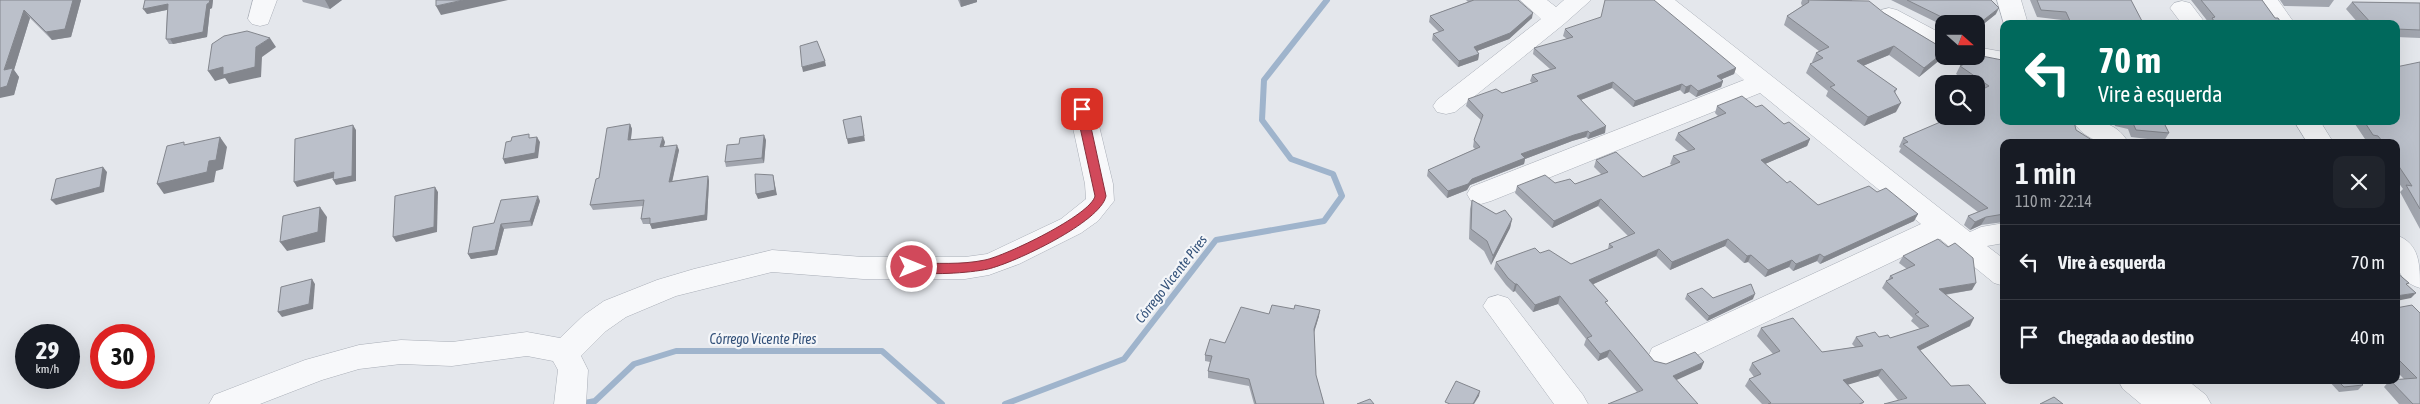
<!DOCTYPE html>
<html lang="pt">
<head>
<meta charset="utf-8">
<style>
	:root { --surface:#171b24; --page:#20242c; --text:#f1f3f6; --muted:#9ea1a6; --line:#363941 }
	body { margin:0; font-family:"Asap Condensed",sans-serif; background:var(--page); color:var(--text); height:100vh; display:flex; flex-direction:column; font-size:19px; white-space:nowrap }
	* { box-sizing:border-box; margin:0 }
	p { font-size:16px; color:var(--muted) }
	.icon { flex:none; width:28px; height:28px; fill:none; stroke:currentColor; stroke-width:2; stroke-linecap:round; stroke-linejoin:round }
	.map { position:relative; flex:1; overflow:hidden }
	.sheet { position:absolute; left:2000px; top:139px; width:400px; height:245px; display:flex; flex-direction:column; background:var(--surface); border-radius:10px; box-shadow:0 5px 20px #0002 }
	.sheet>* { flex:none }
	.hud { position:absolute; left:2000px; top:20px; width:400px; height:105px; border-radius:10px; box-shadow:0 5px 20px #0002; background:#00695c; color:#fff; overflow:hidden }
	.needle { width:32px; rotate:111deg }
	.buttons { position:absolute; left:1935px; top:15px; display:grid; gap:10px }
	.buttons a { display:grid; place-items:center; width:50px; height:50px; border-radius:10px; background:var(--surface); box-shadow:0 5px 20px #0002; font-size:25px }
	.speed { position:absolute; left:15px; top:324px; display:flex; gap:10px; font-size:25px; font-weight:700; text-align:center }
	.speed>* { display:grid; place-content:center; width:65px; height:65px; border-radius:50%; background:var(--surface); box-shadow:0 5px 20px #0002; line-height:1 }
	.speed small { font-size:12px; font-weight:400 }
	.speed .limit { border:8px solid #d22; background:#fff; color:#111 }
	.pin { position:absolute; display:grid; place-items:center; width:42px; height:42px; color:#fff; margin:-21px; border-radius:10px; box-shadow:0 2px 8px #0006 }
	.me { position:absolute; width:55px; margin:-28px; rotate:90deg; stroke-linejoin:round; filter:drop-shadow(0 0 4px #0008) }
	.turn { display:flex; align-items:center; gap:18px; height:105px; padding:0 15px; font-size:22px }
	.turn .icon { width:65px; height:65px; stroke-width:2.5 }
	.turn b { display:block; font-size:35px; line-height:42px }
	.round { display:grid; place-items:center; flex:none; width:52px; height:52px; border-radius:10px; background:var(--page) }
	.headline { display:flex; align-items:center; justify-content:space-between; height:85px; padding:0 15px }
	h1 { font-size:30px; font-weight:600; line-height:38px }
	ul { padding:0; list-style:none }
	li { display:flex; align-items:center; gap:15px; height:75px; padding:0 15px; border-top:1px solid var(--line) }
	li div { flex:1 }
	li b { display:block; font-size:19px }
	li em { font-style:normal }
	.map>svg:first-child { display:block }
	.lines { fill:none; stroke-linecap:round; stroke-linejoin:round }
	.stream { stroke:#9fb4cc; stroke-width:6 }
	.minor-casing { stroke:#a9aeb7; stroke-width:1 }
	.minor { fill:#f7f8fa; fill-rule:evenodd }
	.wall { fill:#a1a5ae }
	.shaded-wall { fill:#83868d }
	.building { fill:#bbc0ca; stroke:#83868d }
	.route { fill:#d1495b; stroke:#882f3b }
	.labels { text-anchor:middle; dominant-baseline:central; stroke-width:4.5; stroke-linejoin:round; paint-order:stroke }
	.water-label { font-size:14px; font-style:italic; fill:#34527a; stroke:#f4f6f9 }
</style>
</head>
<body>
<div class="map">
<svg width="2420" height="404" viewBox="0 0 2420 404">
	<rect width="100%" height="100%" fill="#e4e7ec"/>
	<g class="lines">
		<g class="stream">
			<path d="M580,404L595,401L634,364L676,351H882L942,404"/>
			<path d="M1005,404L1124,359L1216,240L1324,221L1342,196L1333,174L1291,159L1262,120L1264,80L1327,0"/>
		</g>
		<g class="minor-casing">
			<g id="minor">
				<path d="M253,0H277L268,24L260,26L252,24L248,19Z"/>
				<path d="M1520,0H1547L1556,7L1564,0H1591L1564,24L1455,112L1446,114L1437,112L1433,106L1437,100L1541,19Z"/>
				<path d="M1648,0H1675L1970,232L1981,227L2004,223V243L1987,246L2004,259V286L1994,283L1940,239L1674,366L1663,369L1652,366L1648,357L1652,348L1921,224L1760,93L1491,201L1481,204L1471,201L1467,194L1471,187L1744,80Z"/>
				<path d="M1997,0H2021L2028,24H2004Z"/>
				<path d="M2254,0H2278L2295,24H2271Z"/>
				<path d="M2182,1L2190,3L2206,24H2182L2170,8L2174,3Z"/>
				<path d="M1889,8L1897,10L1944,35V53L1935,50L1881,20L1877,15L1881,10Z"/>
				<path d="M1976,47L2004,52V68L1967,60L1965,56H1976Z"/>
				<path d="M1082,101L1091,103L1095,109L1113,184L1114,201L1098,221L1081,233L1019,264L989,275L965,279H863L772,272L676,296L626,317L606,331L581,356L588,370L586,404H554L558,370L553,361L527,356L452,366L401,364L359,369L322,380L260,404H209L214,395L305,360L359,345L401,340L452,342L527,332L560,338L584,315L604,301L657,280L694,269L772,250L863,257H965L987,254L1061,219L1086,199L1085,184L1069,109L1073,103Z"/>
				<path d="M2073,121C2096,121 2115,120 2128,142C2106,145 2086,142 2073,121Z"/>
				<path d="M2294,121H2320L2333,142H2307Z"/>
				<path d="M2396,235C2420,243 2420,265 2420,288C2393,280 2396,258 2396,235Z"/>
				<path d="M1498,295L1508,298L1583,395L1588,404H1554L1483,306L1488,298Z"/>
				<path d="M2118,380H2187L2206,395L2211,404H2141L2123,389Z"/>
			</g>
		</g>
		<use href="#minor" class="minor"/>
	</g>
	<g class="wall">
		<path d="M0,0H81L71,37L52,40L30,18L14,70L19,77L14,95Z"/>
		<path d="M145,0H213L212,8L210,9L207,37L173,44H169L166,39L167,10L147,14Z"/>
		<path d="M302,0H342L330,9L303,2Z"/>
		<path d="M958,0H977V2L961,7Z"/>
		<path d="M1466,0H1518L1532,18L1509,39L1477,51L1479,54L1478,60L1458,67L1432,40L1433,34L1439,32L1429,22L1430,16L1468,2Z"/>
		<path d="M1802,0H1852V1L1884,13L1944,49V54L1941,59L1919,77L1889,55L1863,66L1897,89L1895,93L1896,112L1864,126L1826,96L1828,91L1806,73L1810,64L1813,63L1812,62L1816,53L1819,51L1784,25L1787,16L1802,6L1801,3Z"/>
		<path d="M1891,0H1991L1996,14L1976,30V24H1944V26Z"/>
		<path d="M2030,0H2131L2143,23L2154,24H2064L2062,20L2037,17Z"/>
		<path d="M2191,0H2262L2275,18L2282,24H2208L2209,23Z"/>
		<path d="M2280,0H2334L2329,7L2284,6Z"/>
		<path d="M2352,2L2420,3V38L2396,37V24H2359L2346,9Z"/>
		<path d="M1565,29L1736,68L1734,74L1722,79L1723,81L1721,87L1696,97L1689,92L1684,94L1680,90L1633,107L1612,88L1581,100L1605,133L1588,139L1586,137L1572,141L1525,159L1524,164L1470,185L1467,190L1447,198L1427,176L1428,170L1475,149L1473,147L1474,140L1481,120L1466,106L1468,99L1502,93L1532,83L1530,81L1532,75L1550,69L1533,54L1534,48L1567,39L1563,36Z"/>
		<path d="M1982,56L2004,142V222L1981,225L1970,230L1964,225L1968,216L1978,212L1899,152L1901,148L1899,147L1903,138L1942,122L1943,119L1976,116V97L1980,91L1976,88V84H1970L1956,74L1960,66Z"/>
		<path d="M2420,62V229L2400,192L2403,189L2396,179V142H2367L2353,121H2396Z"/>
		<path d="M1717,106L1756,107L1810,139L1807,146L1765,164L1787,183L1818,205L1877,192L1918,214L1914,221L1820,264L1817,261L1793,271L1789,267L1765,277L1748,262L1744,263L1725,246L1670,270L1656,256L1593,284L1607,305L1654,361L1666,364L1701,369L1637,392L1607,357L1598,361L1584,345L1586,339L1558,304L1533,312L1515,291L1513,292L1506,285L1494,269L1496,262L1540,253L1571,264L1608,249L1609,244L1628,236L1598,206L1552,228L1515,193L1517,186L1555,183L1575,184L1602,175L1594,167L1596,160L1643,177L1672,165L1670,164L1673,156L1688,151L1675,140L1678,133L1718,116L1715,113Z"/>
		<path d="M2113,121H2163L2169,133L2164,141L2131,137L2128,129L2115,126Z"/>
		<path d="M630,124L632,129L631,139L665,142L664,146L679,150L672,181L708,176L709,181L707,220L652,229L650,224H643L641,219L643,206L593,210L590,205L599,178Z"/>
		<path d="M766,140L764,163L726,167L725,162Z"/>
		<path d="M1472,200L1496,214L1512,219L1510,228L1491,265L1484,251L1469,239L1470,209Z"/>
		<path d="M540,201L532,226L504,229L497,255L471,259L468,254L494,223Z"/>
		<path d="M1903,256L1972,290L1945,295L1970,326L1920,350L1951,386L1898,400L1878,376L1848,384L1863,404H1762L1745,386L1749,379L1754,377L1749,370L1752,363L1773,354L1757,336L1761,328L1822,352L1855,347L1852,344L1856,337H1879L1890,338L1920,329L1911,321L1913,318L1882,288L1886,281L1888,280L1890,276L1907,269L1899,263Z"/>
		<path d="M1687,294L1713,298L1753,299L1707,321L1685,299Z"/>
		<path d="M2396,308L2420,313V404H2399L2384,387L2390,380L2404,379L2396,371Z"/>
		<path d="M1269,314L1319,316L1314,333L1316,375L1324,404H1254L1249,386L1208,378V371L1210,362L1205,361V355Z"/>
		<path d="M2328,380H2358L2363,385L2358,390L2339,392Z"/>
	</g>
	<g class="shaded-wall">
		<path d="M73,0H81L71,37L52,40L46,32Z"/>
		<path d="M210,0H213L212,8L210,9L207,37L173,44L170,39L207,4Z"/>
		<path d="M325,0H342L330,9Z"/>
		<path d="M463,0H508L441,15L436,6Z"/>
		<path d="M960,0H977V2L961,7Z"/>
		<path d="M168,4L171,9L147,14L143,9Z"/>
		<path d="M1999,8L1996,14L1976,30V26Z"/>
		<path d="M24,10L30,18L14,70L19,77L14,95L0,98V88L4,70Z"/>
		<path d="M1533,13L1532,18L1509,39L1472,53L1474,47Z"/>
		<path d="M270,38L276,47L262,57L261,77L229,84L225,78L215,81L208,71L256,47Z"/>
		<path d="M1894,46L1889,55L1853,70L1857,61Z"/>
		<path d="M1944,52V54L1941,59L1919,77L1924,68Z"/>
		<path d="M1479,54L1478,60L1458,67L1459,61Z"/>
		<path d="M825,61L826,66L803,72L802,67Z"/>
		<path d="M1736,68L1734,74L1715,82L1717,76Z"/>
		<path d="M1723,81L1721,87L1696,97L1698,91Z"/>
		<path d="M1613,82L1612,88L1575,102L1577,96Z"/>
		<path d="M1682,84L1680,90L1633,107L1635,101Z"/>
		<path d="M1691,85L1689,92L1684,94L1686,87Z"/>
		<path d="M1901,103L1896,112L1864,126L1868,117Z"/>
		<path d="M861,116L865,141L848,144L847,139Z"/>
		<path d="M630,124L632,129L630,145L628,140Z"/>
		<path d="M353,125L356,130V181L336,185L333,180Z"/>
		<path d="M1606,126L1605,133L1588,139L1590,133Z"/>
		<path d="M1588,131L1586,137L1572,141L1525,159L1524,164L1470,185L1467,190L1447,198L1448,191L1521,154L1574,135Z"/>
		<path d="M764,135L766,140L764,163L762,158Z"/>
		<path d="M220,137L227,147L223,169L216,171L214,182L164,194L157,184L209,161Z"/>
		<path d="M537,137L540,142L538,158L505,164L503,159Z"/>
		<path d="M663,137L665,142L662,152L660,147Z"/>
		<path d="M1810,139L1807,146L1758,167L1761,160Z"/>
		<path d="M677,145L679,150L671,187L669,182Z"/>
		<path d="M103,167L107,172L104,192L56,205L51,200Z"/>
		<path d="M334,172L337,177L297,187L294,182Z"/>
		<path d="M773,175L777,195L758,199L756,194Z"/>
		<path d="M708,176L709,181L707,220L652,229L650,224Z"/>
		<path d="M435,187L438,192L437,232L396,242L393,237Z"/>
		<path d="M538,196L540,201L532,226L530,221Z"/>
		<path d="M1601,199L1598,206L1552,228L1554,221Z"/>
		<path d="M320,207L327,217L325,242L287,251L280,242Z"/>
		<path d="M1918,214L1914,221L1820,264L1824,257Z"/>
		<path d="M1986,217L1981,225L1970,230L1975,222Z"/>
		<path d="M1512,219L1510,228L1491,265L1493,256Z"/>
		<path d="M501,224L504,229L497,255L471,259L468,254Z"/>
		<path d="M1728,239L1725,246L1670,270L1672,262Z"/>
		<path d="M1659,249L1656,256L1587,287L1589,280Z"/>
		<path d="M1820,254L1817,261L1793,271L1796,264Z"/>
		<path d="M1751,255L1748,262L1744,263L1747,256Z"/>
		<path d="M1792,260L1789,267L1765,277L1768,270Z"/>
		<path d="M312,279L315,284L313,309L282,317L278,312Z"/>
		<path d="M1976,283L1972,290L1935,296L1939,289Z"/>
		<path d="M1515,284H1517L1515,291L1513,292Z"/>
		<path d="M2416,293L2411,298L2396,301V296Z"/>
		<path d="M1755,294L1753,299L1707,321L1709,316Z"/>
		<path d="M1560,296L1558,304L1533,312L1535,305Z"/>
		<path d="M1320,310L1319,316L1313,335L1314,329Z"/>
		<path d="M1974,318L1970,326L1913,354L1917,347Z"/>
		<path d="M1610,350L1607,357L1598,361L1600,354Z"/>
		<path d="M1704,362L1701,369L1670,383L1673,376Z"/>
		<path d="M1882,369L1878,376L1840,387L1843,380Z"/>
		<path d="M1480,391L1479,396L1474,404H1473Z"/>
	</g>
	<g class="building">
		<path d="M0,0H73L65,29L46,32L24,10L4,70L13,68L7,86L0,88Z"/>
		<path d="M145,0H210L209,3L207,4L203,32L170,39H166L168,4L143,9Z"/>
		<path d="M436,0H463L436,6Z"/>
		<path d="M1474,0H1518L1533,13L1510,33L1474,47L1479,54L1459,61L1433,34L1444,30L1430,16Z"/>
		<path d="M1605,0H1654L1736,68L1717,76L1723,81L1698,91L1691,85L1686,87L1682,84L1635,101L1613,82L1577,96L1606,126L1590,133L1588,131L1574,135L1521,154L1525,158L1472,179L1468,184L1448,191L1428,170L1480,147L1474,140L1483,115L1468,99L1496,89L1502,93L1538,81L1532,75L1556,68L1534,48L1573,37L1565,29L1601,17Z"/>
		<path d="M1808,0L1869,1L1884,13L1944,49V52L1924,68L1894,46L1857,61L1897,89L1894,91L1901,103L1868,117L1830,87L1835,85L1810,64L1823,58L1816,53L1829,47L1787,16L1809,2Z"/>
		<path d="M1907,0H1991L1999,8L1976,26V24H1956Z"/>
		<path d="M2037,0H2131L2143,23L2154,24L2071,23L2066,12L2041,10Z"/>
		<path d="M2201,0H2262L2275,18H2278L2282,24H2216L2212,18L2215,17Z"/>
		<path d="M2352,2L2420,3V30L2396,29V24H2372Z"/>
		<path d="M247,31L270,38L256,47L255,67L223,75V67L208,71L212,44L224,36Z"/>
		<path d="M817,41L825,61L802,67L800,46Z"/>
		<path d="M1982,56L2002,60L2004,61V121H2074L2076,130L2095,142H2004V214L1986,217L1975,222L1968,216L1988,208L1903,144L1908,142L1903,138L1945,120L1943,119L1946,116H1976V102L1983,98L1979,91L1989,86L1960,66Z"/>
		<path d="M2420,62V209L2406,185L2412,186L2396,162V142H2383L2378,136L2373,135L2364,121H2396V67Z"/>
		<path d="M1742,96L1756,107L1762,105L1784,124L1789,122L1810,139L1761,160L1787,183L1790,181L1818,205L1869,186L1877,192L1886,188L1918,214L1824,257L1820,254L1796,264L1792,260L1768,270L1751,255L1747,256L1728,239L1672,262L1659,249L1589,280L1608,301L1605,302L1654,361L1666,364L1695,352L1704,362L1673,376L1698,404H1608L1643,390L1610,350L1600,354L1587,338L1592,336L1560,296L1535,305L1517,284H1515L1508,278L1496,262L1535,248L1540,253L1549,250L1571,264L1613,247L1609,244L1635,233L1601,199L1554,221L1517,186L1545,175L1555,183L1570,179L1575,184L1608,172L1596,160L1616,152L1643,177L1680,162L1673,156L1695,149L1678,133L1726,113L1717,106Z"/>
		<path d="M861,116L864,136L847,139L843,120Z"/>
		<path d="M2132,121H2163L2169,133L2136,130Z"/>
		<path d="M630,124L628,140L663,137L660,147L677,145L669,182L708,176L705,215L650,224V218L641,219L644,200L590,205L596,179L599,178L607,128Z"/>
		<path d="M353,125L352,176L333,180L334,172L294,182L295,139Z"/>
		<path d="M529,134V138L537,137L535,153L503,159L506,142L511,141L512,137Z"/>
		<path d="M764,135L762,158L725,162L727,145L739,144L740,138Z"/>
		<path d="M220,137L216,160L209,161L207,172L157,184L167,146L184,142V145Z"/>
		<path d="M2225,140L2271,142H2278H2227Z"/>
		<path d="M103,167L100,187L51,200L56,179Z"/>
		<path d="M755,174L773,175L775,190L756,194Z"/>
		<path d="M435,187L434,227L393,237L395,196Z"/>
		<path d="M538,196L530,221L501,224L495,250L468,254L473,227L494,223L501,200Z"/>
		<path d="M1472,200L1496,214L1505,210L1512,219L1493,256L1487,241L1471,229Z"/>
		<path d="M320,207L318,232L280,242L283,216Z"/>
		<path d="M1938,239L1948,247L1955,243L1973,258L1976,283L1939,289L1974,318L1917,347L1951,386L1969,385L1986,404H1884L1907,398L1882,369L1843,380L1864,402L1859,404H1768L1771,403L1749,379L1761,374L1752,363L1780,351L1761,328L1793,318L1822,352L1863,346L1856,337L1875,332L1879,337L1888,335L1890,338L1929,326L1915,314L1919,312L1886,281L1893,278L1890,276L1915,265L1903,256Z"/>
		<path d="M2396,272L2409,283L2406,284L2416,293L2396,296Z"/>
		<path d="M312,279L309,304L278,312L281,287Z"/>
		<path d="M1751,284L1755,294L1709,316L1687,294L1702,288L1713,298Z"/>
		<path d="M1272,305L1294,309L1295,305L1320,310L1314,329L1316,375L1324,404H1256L1249,379L1208,371L1212,356L1205,355L1210,339L1225,343L1241,307L1269,314Z"/>
		<path d="M2412,305L2420,313V404H2413L2390,380L2417,378L2396,357V308Z"/>
		<path d="M2337,380H2358L2363,385L2344,387Z"/>
		<path d="M1456,381L1480,391L1473,404H1450L1445,402Z"/>
		<path d="M2054,397L2063,404H2040Z"/>
		<path d="M1370,399L1374,404H1357Z"/>
	</g>
	<path class="route" d="M1082,105L1087,109L1106,196C1101,222 1014,263 988,269C970,273 926,276 908,271L907,267L912,263C937,263 961,265 985,260C1005,256 1091,215 1095,196L1076,109Z"/>
	<g class="labels">
		<g class="water-label">
			<text transform="translate(1171 279) rotate(-52)">Córrego Vicente Pires</text>
			<text x="763" y="339">Córrego Vicente Pires</text>
		</g>
	</g>
</svg>
<div class="buttons">
<a><svg class="needle" viewBox="-14 -14 28 28"><path d="M0-13l5 13h-10z" fill="#e53935"/><path d="M0 13l5-13h-10z" fill="#9ea1a6"/></svg></a>
<a><svg class="icon" aria-label="search" viewBox="0 0 24 24"><circle cx="10" cy="10" r="6"/><path d="M15 15l6 6"/></svg></a>
</div>
<div class="speed"><div>29<small>km/h</small></div><div class="limit">30</div></div>
<div class="pin" style="left:1082px;top:109px;background:#d93025"><svg class="icon" aria-label="arrive" viewBox="0 0 24 24"><path d="M6 21V4h12l-3 4 3 4H6"/></svg></div>
<svg class="me" style="left:912px;top:267px" viewBox="-20 -20 40 40"><circle r="17" fill="#d1495b" stroke="#fff" stroke-width="3"/><path d="M0-11L8 9 0 5-8 9z" fill="#fff"/></svg>
<div class="hud">
<div class="turn"><svg class="icon" aria-label="left" viewBox="0 0 24 24"><path d="M17 20v-9H6M10 6l-5 5 5 5"/></svg><div><b>70 m</b>Vire à esquerda</div></div>
</div>
<section class="sheet">
<div class="headline"><div><h1>1 min</h1><p>110 m · 22:14</p></div><a class="round"><svg class="icon" aria-label="close" viewBox="0 0 24 24"><path d="M6 6l12 12M18 6L6 18"/></svg></a></div>
<ul>
<li><svg class="icon" aria-label="left" viewBox="0 0 24 24"><path d="M17 20v-9H6M10 6l-5 5 5 5"/></svg><div><b>Vire à esquerda</b></div><em>70 m</em></li>
<li><svg class="icon" aria-label="arrive" viewBox="0 0 24 24"><path d="M6 21V4h12l-3 4 3 4H6"/></svg><div><b>Chegada ao destino</b></div><em>40 m</em></li>
</ul>
</section>
</div>
</body>
</html>
